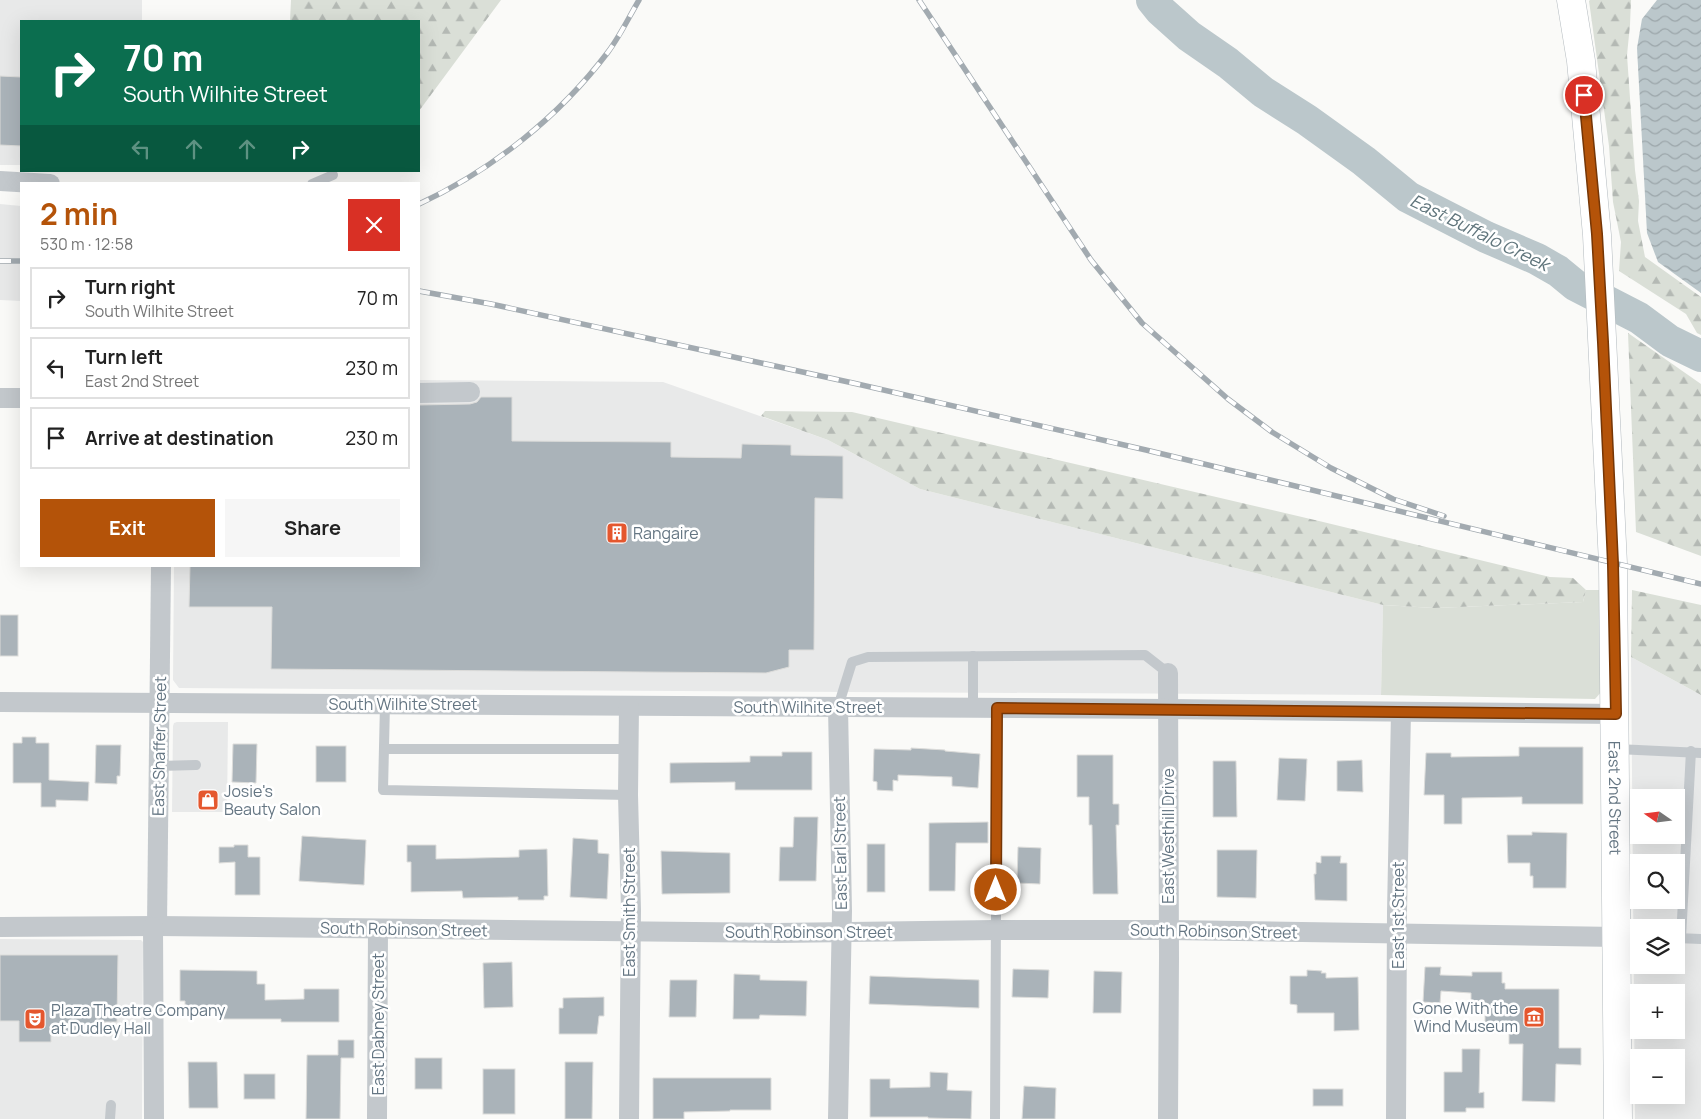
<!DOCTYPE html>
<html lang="en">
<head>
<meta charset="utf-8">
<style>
	:root { --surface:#fff; --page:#f6f6f6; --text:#222; --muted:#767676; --line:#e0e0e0; --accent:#b45309 }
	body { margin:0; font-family:Manrope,sans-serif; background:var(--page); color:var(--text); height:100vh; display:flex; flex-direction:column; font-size:19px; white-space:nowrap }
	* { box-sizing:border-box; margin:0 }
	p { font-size:16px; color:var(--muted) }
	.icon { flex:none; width:28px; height:28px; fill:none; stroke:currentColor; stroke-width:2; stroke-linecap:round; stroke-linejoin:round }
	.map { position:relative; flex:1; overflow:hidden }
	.drawer { position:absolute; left:20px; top:182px; width:400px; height:385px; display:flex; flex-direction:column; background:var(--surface); border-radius:0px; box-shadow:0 5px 20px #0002 }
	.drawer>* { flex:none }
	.top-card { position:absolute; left:20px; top:20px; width:400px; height:152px; border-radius:0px; box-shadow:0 5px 20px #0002; background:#0b6e4f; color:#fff; overflow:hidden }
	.needle { width:32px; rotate:284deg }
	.tools { position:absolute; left:1630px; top:789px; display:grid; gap:10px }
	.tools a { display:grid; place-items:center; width:55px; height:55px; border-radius:0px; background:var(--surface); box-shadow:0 5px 20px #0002; font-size:25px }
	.pin { position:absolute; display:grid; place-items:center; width:42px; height:42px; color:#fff; margin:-21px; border:2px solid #fff; border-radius:50%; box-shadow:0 1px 5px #0007 }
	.me { position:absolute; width:55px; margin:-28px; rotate:0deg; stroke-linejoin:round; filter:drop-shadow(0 0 4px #0008) }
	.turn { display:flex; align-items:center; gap:18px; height:105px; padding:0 20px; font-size:22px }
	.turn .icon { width:65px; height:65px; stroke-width:2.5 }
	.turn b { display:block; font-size:35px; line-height:42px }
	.lanes { display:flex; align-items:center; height:48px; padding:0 20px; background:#0003; justify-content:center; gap:25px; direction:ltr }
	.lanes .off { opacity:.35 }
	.round { display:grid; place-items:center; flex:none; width:52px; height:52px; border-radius:0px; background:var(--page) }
	.summary { display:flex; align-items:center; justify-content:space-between; height:85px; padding:0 20px }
	h1 { font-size:30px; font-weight:700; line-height:38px; color:var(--accent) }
	.action { display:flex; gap:10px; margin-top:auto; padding:10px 20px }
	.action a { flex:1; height:58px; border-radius:0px; background:var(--accent); color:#fff; font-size:20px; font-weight:700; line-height:58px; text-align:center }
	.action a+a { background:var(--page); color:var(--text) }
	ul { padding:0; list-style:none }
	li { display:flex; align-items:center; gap:15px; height:62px; margin:0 10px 8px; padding:0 10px; border:2px solid var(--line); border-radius:0px }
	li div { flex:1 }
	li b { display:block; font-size:19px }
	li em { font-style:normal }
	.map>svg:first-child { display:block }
	.built { fill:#e8e9e9; fill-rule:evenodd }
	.grass { fill:#dadfd7 }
	.forest { fill:url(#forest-firs) }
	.water { fill:url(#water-waves) }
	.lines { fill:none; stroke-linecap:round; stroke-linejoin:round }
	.river { stroke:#bbc7cb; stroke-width:32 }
	.building { fill:#aab3b9; stroke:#dcdcda }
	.secondary-casing { stroke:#b3babf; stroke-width:29 }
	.service { stroke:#c3c8cc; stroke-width:10 }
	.minor { stroke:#c3c8cc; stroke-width:20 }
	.secondary { stroke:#fff; stroke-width:28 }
	.rail-casing { stroke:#a2aab0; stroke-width:5.5 }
	.rail { stroke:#fff; stroke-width:4; stroke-dasharray:11; stroke-linecap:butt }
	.route-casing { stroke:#753606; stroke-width:12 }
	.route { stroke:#b45309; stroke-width:9 }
	.labels { text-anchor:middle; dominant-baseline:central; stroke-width:5; stroke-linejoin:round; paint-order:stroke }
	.poi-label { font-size:16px; fill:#657683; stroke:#fff; text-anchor:start }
	.street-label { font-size:16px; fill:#657683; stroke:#fff }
	.water-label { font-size:18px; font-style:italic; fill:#60757c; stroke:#fff }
</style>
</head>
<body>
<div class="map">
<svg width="1701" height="1119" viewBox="0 0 1701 1119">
	<defs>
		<pattern id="forest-firs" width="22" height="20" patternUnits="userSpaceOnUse" patternTransform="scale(1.25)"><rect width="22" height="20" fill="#dadfd7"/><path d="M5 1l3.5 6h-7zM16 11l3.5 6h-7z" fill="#b4b9b4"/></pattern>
		<pattern id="water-waves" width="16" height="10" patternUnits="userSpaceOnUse" patternTransform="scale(1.25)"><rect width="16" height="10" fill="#bbc7cb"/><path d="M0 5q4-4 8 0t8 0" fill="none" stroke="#9ca6aa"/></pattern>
	</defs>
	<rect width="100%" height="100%" fill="#fafaf8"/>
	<g class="built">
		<path d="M0,0H142V21H21V165H0Z"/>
		<path d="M0,204L21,206V301L0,300Z"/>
		<path d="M419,380L663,382L828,440L920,489L1383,605L1381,695L179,688L173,680L174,566H419Z"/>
		<path d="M1631,657L1701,695V1119H1635ZM1639,798H1676V835H1639ZM1639,862H1676V900H1639ZM1639,928H1676V965H1639ZM1639,992H1676V1030H1639ZM1639,1058H1676V1095H1639Z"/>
		<path d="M177,722H228L227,812H172L173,726L174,723Z"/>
		<path d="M0,939L141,940L143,942L142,1119H0Z"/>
	</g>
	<path class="grass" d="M1586,590H1603V690L1595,699L1381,695L1383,605L1434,608L1583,602Z"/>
	<g class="forest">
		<path d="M291,0H501L419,111V21H290Z"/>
		<path d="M1590,0H1631L1630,25L1627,55L1635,170L1639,201L1638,221L1645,257L1701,297V335L1697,333L1686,314L1619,271L1621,242L1613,202L1609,146L1589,1Z"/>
		<path d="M1628,333L1701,384V556L1636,532Z"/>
		<path d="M765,411L852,412L1319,521L1550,577L1573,578L1586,590L1583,602L1434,608L1383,605L920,489L828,440L761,416Z"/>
		<path d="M1632,590L1701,605V695L1631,657Z"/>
	</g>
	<path class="water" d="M1657,0H1701V293L1658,262L1647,233L1637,48L1642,19Z"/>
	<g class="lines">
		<path class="river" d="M1152,0L1160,10L1189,36L1228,63L1263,92L1307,120L1364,161L1408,197L1486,237L1537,259L1558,271L1575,285L1639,318L1670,341L1701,356"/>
	</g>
	<g class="building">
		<path d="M0,76L21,77V146L0,145Z"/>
		<path d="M481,397H512V441L671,442V457L741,458L742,444L791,445V455L843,456V499L815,498L814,650H789V667L766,673L271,669L272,607H189L190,566H419V405L470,404L477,402Z"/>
		<rect x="0" y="615" width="18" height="41"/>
		<path d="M22,737H36V743H49V780L89,782L88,801L56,800V807H41V783H13V743H22Z"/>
		<path d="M233,744H257L256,783L232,782Z"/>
		<path d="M96,745H121L120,776H117V784L95,783Z"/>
		<rect x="316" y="746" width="30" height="36"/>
		<path d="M1519,747H1583V804H1522V797L1462,798V824H1444V795H1424L1426,753H1451V757L1519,756Z"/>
		<path d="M911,748L945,750V751L980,754L978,788L952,786V777L898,775V781L893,780V791L877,790V782L873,781L874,749L911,750Z"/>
		<path d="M782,752H812V790H735V782L670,783V763L750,762V756H782Z"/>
		<path d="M1077,755H1113V804H1119V825H1116L1118,894H1093L1092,825H1089V797H1077Z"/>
		<path d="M1279,758L1307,759L1305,801L1277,800Z"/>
		<path d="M1362,760L1363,792L1337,791V761Z"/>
		<path d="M1213,761H1236L1237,817H1213Z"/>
		<path d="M794,817H818L816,881H779L780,847H793Z"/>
		<path d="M988,822V843H956L955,891H929V823Z"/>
		<path d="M1532,832L1567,833L1566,888H1533V876H1530V863H1508L1507,835H1532Z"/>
		<path d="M302,836L366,840L364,885L299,881Z"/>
		<path d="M573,838L598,840V853L609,854L607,899L570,897Z"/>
		<rect x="867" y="844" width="18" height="48"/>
		<path d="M234,845H248V857H260V895H235V862L219,863V847H234Z"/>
		<path d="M407,845H436V859L519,857V850L547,849L548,896H544V900H518V897L463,898L462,891L411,892V862H407Z"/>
		<path d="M1018,847L1041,848L1040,884L1017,883Z"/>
		<path d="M1217,850H1257L1256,898L1217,897Z"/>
		<path d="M661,851L730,853V893L662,894Z"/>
		<path d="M1321,856H1341L1340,863H1347V901L1315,900L1314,874H1316V862L1321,863Z"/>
		<path d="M0,955H118L117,1022H94V1032H51V1042H19V1021H0Z"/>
		<path d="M512,962L513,1007L484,1008L483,963Z"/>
		<path d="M1425,967H1441L1440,975L1472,976V972H1502V983H1505V989H1559V1048H1581V1065L1556,1064L1555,1102L1522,1101L1523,1044H1509V1027H1485V1013H1471V993L1441,991L1440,1003L1423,1002Z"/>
		<path d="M1013,969L1049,970L1048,998L1012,997Z"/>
		<path d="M180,970L257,971V984H265V1000L304,999V989H339V1022H281V1019H223V1011L185,1012V1001H180Z"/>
		<path d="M1307,970L1322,971L1321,973H1326V978L1358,977L1359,1030L1334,1031V1013H1297V1005L1290,1004V976H1307Z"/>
		<path d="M1094,971L1122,972L1121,1013H1093Z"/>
		<path d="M734,974L760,975V980L807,981L806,1016L760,1015L759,1019H733Z"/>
		<path d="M870,976L979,980V1008L869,1004Z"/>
		<path d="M670,980H697L696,1017H669Z"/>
		<path d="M604,997V1016H599L597,1034H559V1008H563V998Z"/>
		<path d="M338,1040H354V1058H341L340,1119H306L307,1055H338Z"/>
		<path d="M1462,1049H1480L1479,1093L1484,1092V1108H1466V1112H1444V1072H1462Z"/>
		<rect x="415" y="1058" width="27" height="31"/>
		<path d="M188,1062H217L218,1108H189Z"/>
		<path d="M565,1062H593L592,1119H565Z"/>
		<rect x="483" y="1069" width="32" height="45"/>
		<path d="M930,1072L948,1073L947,1090L972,1091L971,1119L928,1118V1117H870V1079H890V1088L930,1087Z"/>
		<rect x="244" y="1074" width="31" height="25"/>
		<path d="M653,1078H771V1110H730V1111L684,1112V1119H653Z"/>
		<path d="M1024,1086L1056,1088L1055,1119H1022Z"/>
		<rect x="1313" y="1089" width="30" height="17"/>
	</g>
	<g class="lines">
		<g class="secondary-casing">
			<g id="secondary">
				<path id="s1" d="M1571,0L1581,61L1597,235L1613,564L1618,1119"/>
			</g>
		</g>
		<g class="service">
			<path d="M312,184L333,175"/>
			<path d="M385,704L383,790L628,795"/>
			<path d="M838,707L852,662L868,657L1145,655L1168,673"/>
			<path d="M973,708V656"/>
			<path d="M384,749H629"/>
			<path d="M1617,749L1701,753"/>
			<path d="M159,766L196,765"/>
			<path d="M1618,937H1639"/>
			<path d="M1676,938L1701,939"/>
			<path d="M1681,938L1691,751"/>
			<path d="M110,1119L111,1105"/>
			<path d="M995,1119L997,708"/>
		</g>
		<g class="minor">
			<path d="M0,181L50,184"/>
			<path d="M419,393L470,392"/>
			<path d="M0,398H21"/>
			<path d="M1168,673L1169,957L1168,1119"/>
			<path d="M0,702L1167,709L1616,714"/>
			<path d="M157,926L161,566"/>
			<path d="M0,927L157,926L777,933L996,930H1169L1617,937"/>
			<path d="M153,927L154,1119"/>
			<path d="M377,1119L378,929"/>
			<path d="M629,1119L631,910L628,795L629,706"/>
			<path d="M838,1119L842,911L838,707"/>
			<path d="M1396,1119L1397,912L1401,712"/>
		</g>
		<use href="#secondary" class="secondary"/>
		<g class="rail-casing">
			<g id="rail">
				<path d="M919,0L1091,260L1142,323L1228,399L1272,432L1331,468L1393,499L1444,516"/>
				<path d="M419,204C492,170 559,117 608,52C620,36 629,17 639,0"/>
				<path d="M0,261H21"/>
				<path d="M419,291L491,304L853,383L1146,450L1701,584"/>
			</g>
		</g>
		<use href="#rail" class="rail"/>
	</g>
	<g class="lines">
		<g class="route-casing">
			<path id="route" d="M996,890L997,708L1616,714L1613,564L1603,342L1597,234L1584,95"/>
		</g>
		<use href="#route" class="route"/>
	</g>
	<defs>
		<g id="building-square" transform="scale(1.125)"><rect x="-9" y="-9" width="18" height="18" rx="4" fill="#e4572e" stroke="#fff"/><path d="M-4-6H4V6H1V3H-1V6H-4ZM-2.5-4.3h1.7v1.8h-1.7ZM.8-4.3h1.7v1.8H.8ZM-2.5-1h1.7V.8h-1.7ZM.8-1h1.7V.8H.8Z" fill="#fff"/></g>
		<g id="shop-square" transform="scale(1.125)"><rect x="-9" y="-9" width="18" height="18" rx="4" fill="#e4572e" stroke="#fff"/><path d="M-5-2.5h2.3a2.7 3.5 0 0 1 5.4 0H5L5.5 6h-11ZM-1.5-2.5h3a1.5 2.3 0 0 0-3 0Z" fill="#fff"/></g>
		<g id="museum-square" transform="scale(1.125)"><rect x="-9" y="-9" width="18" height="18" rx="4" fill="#e4572e" stroke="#fff"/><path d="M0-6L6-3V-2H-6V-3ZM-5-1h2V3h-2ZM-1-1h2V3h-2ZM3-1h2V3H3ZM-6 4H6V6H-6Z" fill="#fff"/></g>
		<g id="theatre-square" transform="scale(1.125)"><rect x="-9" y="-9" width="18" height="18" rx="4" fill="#e4572e" stroke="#fff"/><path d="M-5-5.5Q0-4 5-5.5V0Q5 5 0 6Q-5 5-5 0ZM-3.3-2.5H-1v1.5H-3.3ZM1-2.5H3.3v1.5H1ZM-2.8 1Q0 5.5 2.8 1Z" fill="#fff"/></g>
	</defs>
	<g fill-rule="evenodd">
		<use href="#building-square" x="617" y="533"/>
		<use href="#shop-square" x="208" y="800"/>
		<use href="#museum-square" x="1534" y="1017"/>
		<use href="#theatre-square" x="35" y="1019"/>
	</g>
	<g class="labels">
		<g class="poi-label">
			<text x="633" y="533">Rangaire</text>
			<text x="224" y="791">Josie's<tspan x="224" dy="18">Beauty Salon</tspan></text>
			<text x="1518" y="1008" text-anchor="end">Gone With the<tspan x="1518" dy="18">Wind Museum</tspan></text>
			<text x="51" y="1010">Plaza Theatre Company<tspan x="51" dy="18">at Dudley Hall</tspan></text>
		</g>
		<g class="street-label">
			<text x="403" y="704">South Wilhite Street</text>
			<text x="808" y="707">South Wilhite Street</text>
			<text transform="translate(159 746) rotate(-89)">East Shaffer Street</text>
			<text stroke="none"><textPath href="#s1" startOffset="800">East 2nd Street</textPath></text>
			<text transform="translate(1168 836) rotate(-90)">East Westhill Drive</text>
			<text transform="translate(840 853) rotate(-91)">East Earl Street</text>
			<text transform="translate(629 912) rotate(-90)">East Smith Street</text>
			<text transform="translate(1398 915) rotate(-90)">East 1st Street</text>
			<text transform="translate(404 929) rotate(1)">South Robinson Street</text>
			<text transform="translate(1214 931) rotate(1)">South Robinson Street</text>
			<text x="809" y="932">South Robinson Street</text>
			<text transform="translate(378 1024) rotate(-90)">East Dabney Street</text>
		</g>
		<g class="water-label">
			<text transform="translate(1480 232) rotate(26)">East Buffalo Creek</text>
		</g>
	</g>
</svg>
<div class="tools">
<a><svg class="needle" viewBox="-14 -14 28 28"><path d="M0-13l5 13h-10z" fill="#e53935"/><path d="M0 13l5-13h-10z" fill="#767676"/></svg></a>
<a><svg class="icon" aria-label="search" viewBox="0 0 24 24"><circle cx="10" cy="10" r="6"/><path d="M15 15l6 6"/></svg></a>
<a><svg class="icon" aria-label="layers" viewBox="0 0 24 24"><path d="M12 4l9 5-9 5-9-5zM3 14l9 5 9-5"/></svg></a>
<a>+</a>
<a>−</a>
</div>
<div class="pin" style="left:1584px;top:95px;background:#d93025"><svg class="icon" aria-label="arrive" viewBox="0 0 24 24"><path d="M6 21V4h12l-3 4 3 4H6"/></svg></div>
<svg class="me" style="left:996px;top:890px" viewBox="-20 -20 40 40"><circle r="17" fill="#b45309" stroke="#fff" stroke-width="3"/><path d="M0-11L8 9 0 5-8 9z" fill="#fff"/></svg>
<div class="top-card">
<div class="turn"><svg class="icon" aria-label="right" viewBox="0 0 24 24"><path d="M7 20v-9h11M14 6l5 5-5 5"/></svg><div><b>70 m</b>South Wilhite Street</div></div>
<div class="lanes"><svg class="icon off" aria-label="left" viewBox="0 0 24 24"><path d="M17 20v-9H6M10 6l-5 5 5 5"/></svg><svg class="icon off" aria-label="ahead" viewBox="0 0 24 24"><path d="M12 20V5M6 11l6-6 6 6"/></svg><svg class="icon off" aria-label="ahead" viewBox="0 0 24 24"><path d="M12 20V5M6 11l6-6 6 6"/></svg><svg class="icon" aria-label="right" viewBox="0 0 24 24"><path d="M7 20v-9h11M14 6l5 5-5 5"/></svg></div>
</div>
<section class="drawer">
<div class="summary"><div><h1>2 min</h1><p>530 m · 12:58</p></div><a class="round" style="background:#d93025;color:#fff"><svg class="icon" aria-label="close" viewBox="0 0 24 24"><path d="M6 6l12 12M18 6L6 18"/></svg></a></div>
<ul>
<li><svg class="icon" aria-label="right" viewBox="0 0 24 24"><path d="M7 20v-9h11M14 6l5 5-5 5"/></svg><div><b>Turn right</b><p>South Wilhite Street</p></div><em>70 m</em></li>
<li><svg class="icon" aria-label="left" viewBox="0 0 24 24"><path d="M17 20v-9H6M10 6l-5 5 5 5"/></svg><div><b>Turn left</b><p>East 2nd Street</p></div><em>230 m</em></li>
<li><svg class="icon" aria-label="arrive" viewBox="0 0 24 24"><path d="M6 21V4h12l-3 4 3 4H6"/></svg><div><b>Arrive at destination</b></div><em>230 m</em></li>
</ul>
<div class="action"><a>Exit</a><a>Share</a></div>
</section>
</div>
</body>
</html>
